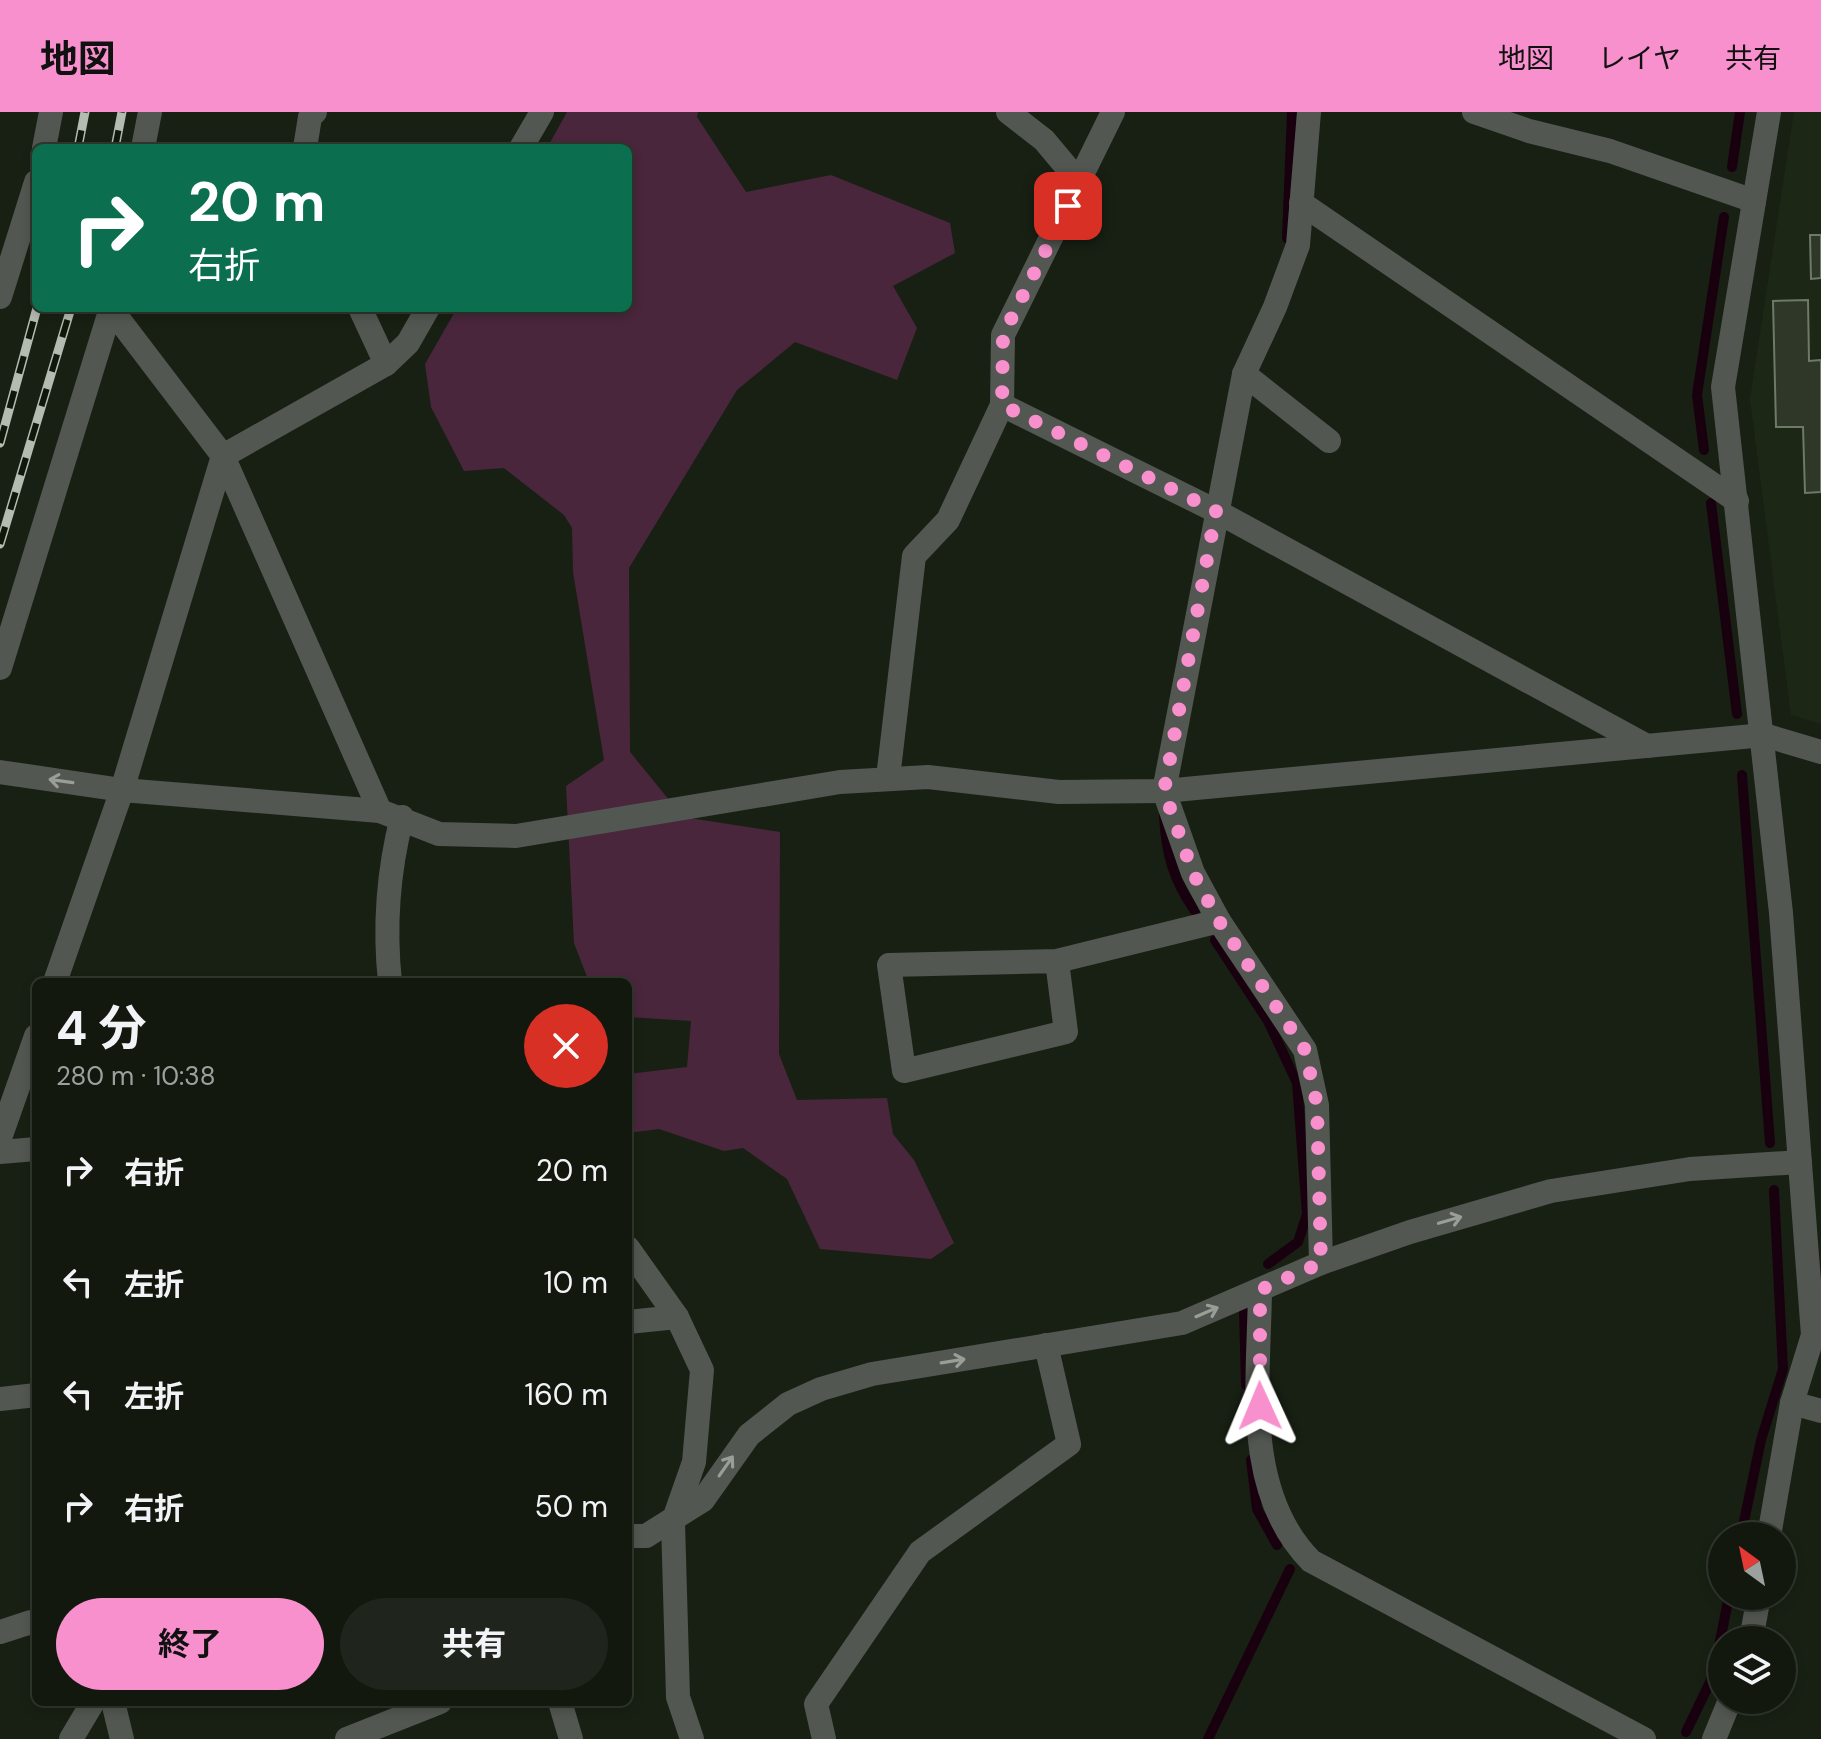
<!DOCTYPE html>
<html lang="ja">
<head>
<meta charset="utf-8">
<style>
	:root { --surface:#12180e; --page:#1f251c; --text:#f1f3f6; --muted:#9ca09e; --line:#31372e; --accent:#f790cd }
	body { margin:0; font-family:"DM Sans","Noto Sans JP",sans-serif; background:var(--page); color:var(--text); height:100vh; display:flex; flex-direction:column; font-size:30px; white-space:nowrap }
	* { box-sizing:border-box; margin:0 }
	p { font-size:26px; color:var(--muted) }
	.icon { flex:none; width:44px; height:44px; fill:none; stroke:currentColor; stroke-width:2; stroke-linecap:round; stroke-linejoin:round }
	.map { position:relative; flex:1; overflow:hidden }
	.details { position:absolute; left:32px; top:866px; width:600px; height:728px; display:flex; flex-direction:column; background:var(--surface); border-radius:12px; box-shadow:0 4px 12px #0003,0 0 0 2px var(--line) }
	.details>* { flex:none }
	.banner { position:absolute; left:32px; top:32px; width:600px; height:168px; border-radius:12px; box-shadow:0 4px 12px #0003,0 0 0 2px var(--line); background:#0b6e4f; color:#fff; overflow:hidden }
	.needle { width:52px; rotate:327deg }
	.fabs { position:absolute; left:1708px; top:1410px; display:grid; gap:16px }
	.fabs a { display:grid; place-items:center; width:88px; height:88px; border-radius:50%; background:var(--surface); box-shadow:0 4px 12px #0003,0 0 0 2px var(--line); font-size:40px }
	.pin { position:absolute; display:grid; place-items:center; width:68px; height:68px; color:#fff; margin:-34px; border-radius:16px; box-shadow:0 4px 12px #0006 }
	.me { position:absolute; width:88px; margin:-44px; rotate:359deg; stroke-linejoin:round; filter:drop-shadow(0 0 6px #0008) }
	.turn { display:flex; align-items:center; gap:28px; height:168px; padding:0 24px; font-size:36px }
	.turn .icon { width:104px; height:104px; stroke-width:2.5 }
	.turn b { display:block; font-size:56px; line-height:68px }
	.round { display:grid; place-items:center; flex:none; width:84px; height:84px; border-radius:42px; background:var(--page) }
	.headline { display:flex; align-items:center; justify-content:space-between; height:136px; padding:0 24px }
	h1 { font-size:48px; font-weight:700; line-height:60px }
	.cta { display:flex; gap:16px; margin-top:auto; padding:16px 24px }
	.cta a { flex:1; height:92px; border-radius:48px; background:var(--accent); color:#111; font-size:32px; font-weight:700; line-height:92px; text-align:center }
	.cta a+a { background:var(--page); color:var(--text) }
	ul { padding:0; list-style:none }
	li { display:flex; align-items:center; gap:24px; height:112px; padding:0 24px }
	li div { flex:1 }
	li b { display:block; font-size:30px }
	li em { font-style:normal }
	header { display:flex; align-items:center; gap:48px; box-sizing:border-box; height:112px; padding:0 40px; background:var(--accent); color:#111 }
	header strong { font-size:38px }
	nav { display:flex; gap:44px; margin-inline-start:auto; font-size:28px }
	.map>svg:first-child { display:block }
	.built { fill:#1c2815 }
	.green { fill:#49263b }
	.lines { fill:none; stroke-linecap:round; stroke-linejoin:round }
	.stream { stroke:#19000f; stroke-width:10 }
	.building { fill:#2e3728; stroke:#6f7968; stroke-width:2 }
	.minor { stroke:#535751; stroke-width:24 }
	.rail-casing { stroke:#b4bbb1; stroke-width:9 }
	.rail { stroke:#0f170a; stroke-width:6; stroke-dasharray:18; stroke-linecap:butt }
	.oneway { stroke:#999e96 }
	.route { stroke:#f790cd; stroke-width:14; stroke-dasharray:0 25.2 }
</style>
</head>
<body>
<header>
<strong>地図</strong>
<nav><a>地図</a><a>レイヤ</a><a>共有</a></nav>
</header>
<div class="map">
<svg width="1821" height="1627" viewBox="0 0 1821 1627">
	<rect width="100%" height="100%" fill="#182013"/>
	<path class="built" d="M1794,0H1821V612L1791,603L1750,287Z"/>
	<path class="green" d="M567,0H698L697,5L746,80L831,63L950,111L955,141L893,174L917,216L897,268L795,230L737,278L629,456L630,640L683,705L780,720L779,942L797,988L887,986L893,1022L914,1048L954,1131L931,1147L820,1137L787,1067L743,1036L724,1039L659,1017L628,1021V962L687,955L691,909L628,905V870H589L574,831L566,674L604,648L573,460L572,416L564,403L504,356L464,359L431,295L425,252L457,196H628V36H547Z"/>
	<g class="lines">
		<g class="stream">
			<path d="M1732,55L1740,0"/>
			<path d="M1287,126L1292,0"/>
			<path d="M1704,338L1697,283L1724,105"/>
			<path d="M1711,391L1737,602"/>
			<path d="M1742,663L1770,1031"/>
			<path d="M1164,704C1166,741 1173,768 1195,799"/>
			<path d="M1215,828L1268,909L1297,971L1307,1102L1298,1130L1268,1152"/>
			<path d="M1244,1199L1246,1273"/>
			<path d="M1251,1348L1257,1397L1277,1433"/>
			<path d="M1741,1424L1761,1328L1783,1257L1774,1078"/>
			<path d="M1686,1620L1713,1564L1729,1484"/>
			<path d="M1208,1627L1290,1457"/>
		</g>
	</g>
	<g class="building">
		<path d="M1810,123H1821V166L1811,167Z"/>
		<path d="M1808,188L1809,249L1821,248V380L1805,381L1803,315H1776L1773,189Z"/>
	</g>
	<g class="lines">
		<g class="minor">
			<path d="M1008,0L1044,28L1080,71"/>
			<path d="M1309,0L1298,133L1275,195L1244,262L1164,679L1193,761L1219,809L1305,938L1317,993L1321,1151"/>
			<path d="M1474,0L1529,19L1610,39L1754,89"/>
			<path d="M44,36L51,0"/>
			<path d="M143,36L150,0"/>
			<path d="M305,36L310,5L315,0"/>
			<path d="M521,36L542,0"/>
			<path d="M1301,91L1737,389"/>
			<path d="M0,185L36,70"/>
			<path d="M111,197L223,344L380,699"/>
			<path d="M386,252L408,231L428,196"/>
			<path d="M1244,262L1329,329"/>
			<path d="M1002,293L1216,399L1647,634"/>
			<path d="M0,556L111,196"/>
			<path d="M0,660L122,678L380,699L439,722L516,724L840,670L928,665L1059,680L1164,679L1764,623L1821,640"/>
			<path d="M888,666L914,444L948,408L1002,293L1003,223L1113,0"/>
			<path d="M1057,849L1066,920L904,959L889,853L1057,849L1219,809"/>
			<path d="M55,870L122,678L223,344L386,252L360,196"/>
			<path d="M390,870C384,814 388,760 402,705"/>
			<path d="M0,1026L36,924"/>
			<path d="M0,1040L36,1037"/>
			<path d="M628,1136L677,1205L702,1258L694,1350L673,1410L678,1585L692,1627"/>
			<path d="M1260,1178C1259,1268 1242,1379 1311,1449L1644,1627"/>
			<path d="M628,1210L677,1205"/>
			<path d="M0,1287L36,1283"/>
			<path d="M1792,1291L1821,1299"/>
			<path d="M628,1424H646L703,1388L749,1323L788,1292L821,1277L872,1262L1182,1211L1321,1151L1410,1120L1551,1079L1690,1057L1800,1050"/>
			<path d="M1769,1424L1792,1291L1813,1223L1781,801L1723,275L1769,0"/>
			<path d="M0,1520L31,1510L36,1513"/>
			<path d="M1751,1528L1759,1484"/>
			<path d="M113,1590L122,1627"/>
			<path d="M560,1590L571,1627"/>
			<path d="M71,1627L93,1590"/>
			<path d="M347,1627L440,1590"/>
			<path d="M824,1627L816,1592L920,1440L1069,1332L1046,1233"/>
			<path d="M1714,1627L1730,1588"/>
		</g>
		<g class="rail-casing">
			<g id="rail">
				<path d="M78,36L85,0"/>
				<path d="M115,36L122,0"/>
				<path d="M0,331L37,196"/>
				<path d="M0,432L71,196"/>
			</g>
		</g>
		<use href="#rail" class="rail"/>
	</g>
	<defs><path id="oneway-shaft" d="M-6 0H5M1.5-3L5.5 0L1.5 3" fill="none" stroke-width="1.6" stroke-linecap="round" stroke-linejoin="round" transform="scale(2)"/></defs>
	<g class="oneway">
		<use href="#oneway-shaft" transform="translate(61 669) rotate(-172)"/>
		<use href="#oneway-shaft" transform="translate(1450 1108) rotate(-16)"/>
		<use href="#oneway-shaft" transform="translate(1207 1200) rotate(-23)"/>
		<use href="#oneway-shaft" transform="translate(953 1249) rotate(-9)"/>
		<use href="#oneway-shaft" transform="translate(726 1354) rotate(-55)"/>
	</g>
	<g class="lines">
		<path class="route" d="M1068,94L1003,223L1002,293L1216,399L1164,679L1193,761L1219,809L1305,938L1317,993L1321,1151L1260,1178V1294"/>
	</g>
</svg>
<div class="fabs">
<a><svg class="needle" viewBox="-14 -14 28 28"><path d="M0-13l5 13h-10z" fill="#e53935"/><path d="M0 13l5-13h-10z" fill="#9ca09e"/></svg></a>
<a><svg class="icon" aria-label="layers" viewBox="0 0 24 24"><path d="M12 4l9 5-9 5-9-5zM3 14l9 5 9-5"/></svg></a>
</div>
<div class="pin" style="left:1068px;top:94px;background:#d93025"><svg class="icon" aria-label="arrive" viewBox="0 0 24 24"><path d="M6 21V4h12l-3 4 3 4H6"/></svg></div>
<svg class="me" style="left:1260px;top:1294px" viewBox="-20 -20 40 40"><path d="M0-17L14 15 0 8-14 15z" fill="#f790cd" stroke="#fff" stroke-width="4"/></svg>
<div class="banner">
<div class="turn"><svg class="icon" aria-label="right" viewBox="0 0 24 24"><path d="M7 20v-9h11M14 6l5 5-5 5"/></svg><div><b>20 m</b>右折</div></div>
</div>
<section class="details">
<div class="headline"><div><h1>4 分</h1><p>280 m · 10:38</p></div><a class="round" style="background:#d93025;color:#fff"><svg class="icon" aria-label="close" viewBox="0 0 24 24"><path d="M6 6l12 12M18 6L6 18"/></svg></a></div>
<ul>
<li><svg class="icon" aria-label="right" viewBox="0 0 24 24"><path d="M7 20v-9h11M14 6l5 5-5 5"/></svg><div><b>右折</b></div><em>20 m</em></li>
<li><svg class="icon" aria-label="left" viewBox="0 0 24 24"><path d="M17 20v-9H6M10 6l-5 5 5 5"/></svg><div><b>左折</b></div><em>10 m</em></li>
<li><svg class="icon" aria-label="left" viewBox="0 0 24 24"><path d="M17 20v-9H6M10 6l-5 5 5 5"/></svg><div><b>左折</b></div><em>160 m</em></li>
<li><svg class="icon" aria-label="right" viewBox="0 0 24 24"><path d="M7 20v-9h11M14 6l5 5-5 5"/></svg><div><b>右折</b></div><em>50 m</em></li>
</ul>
<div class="cta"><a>終了</a><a>共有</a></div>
</section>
</div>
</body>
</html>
